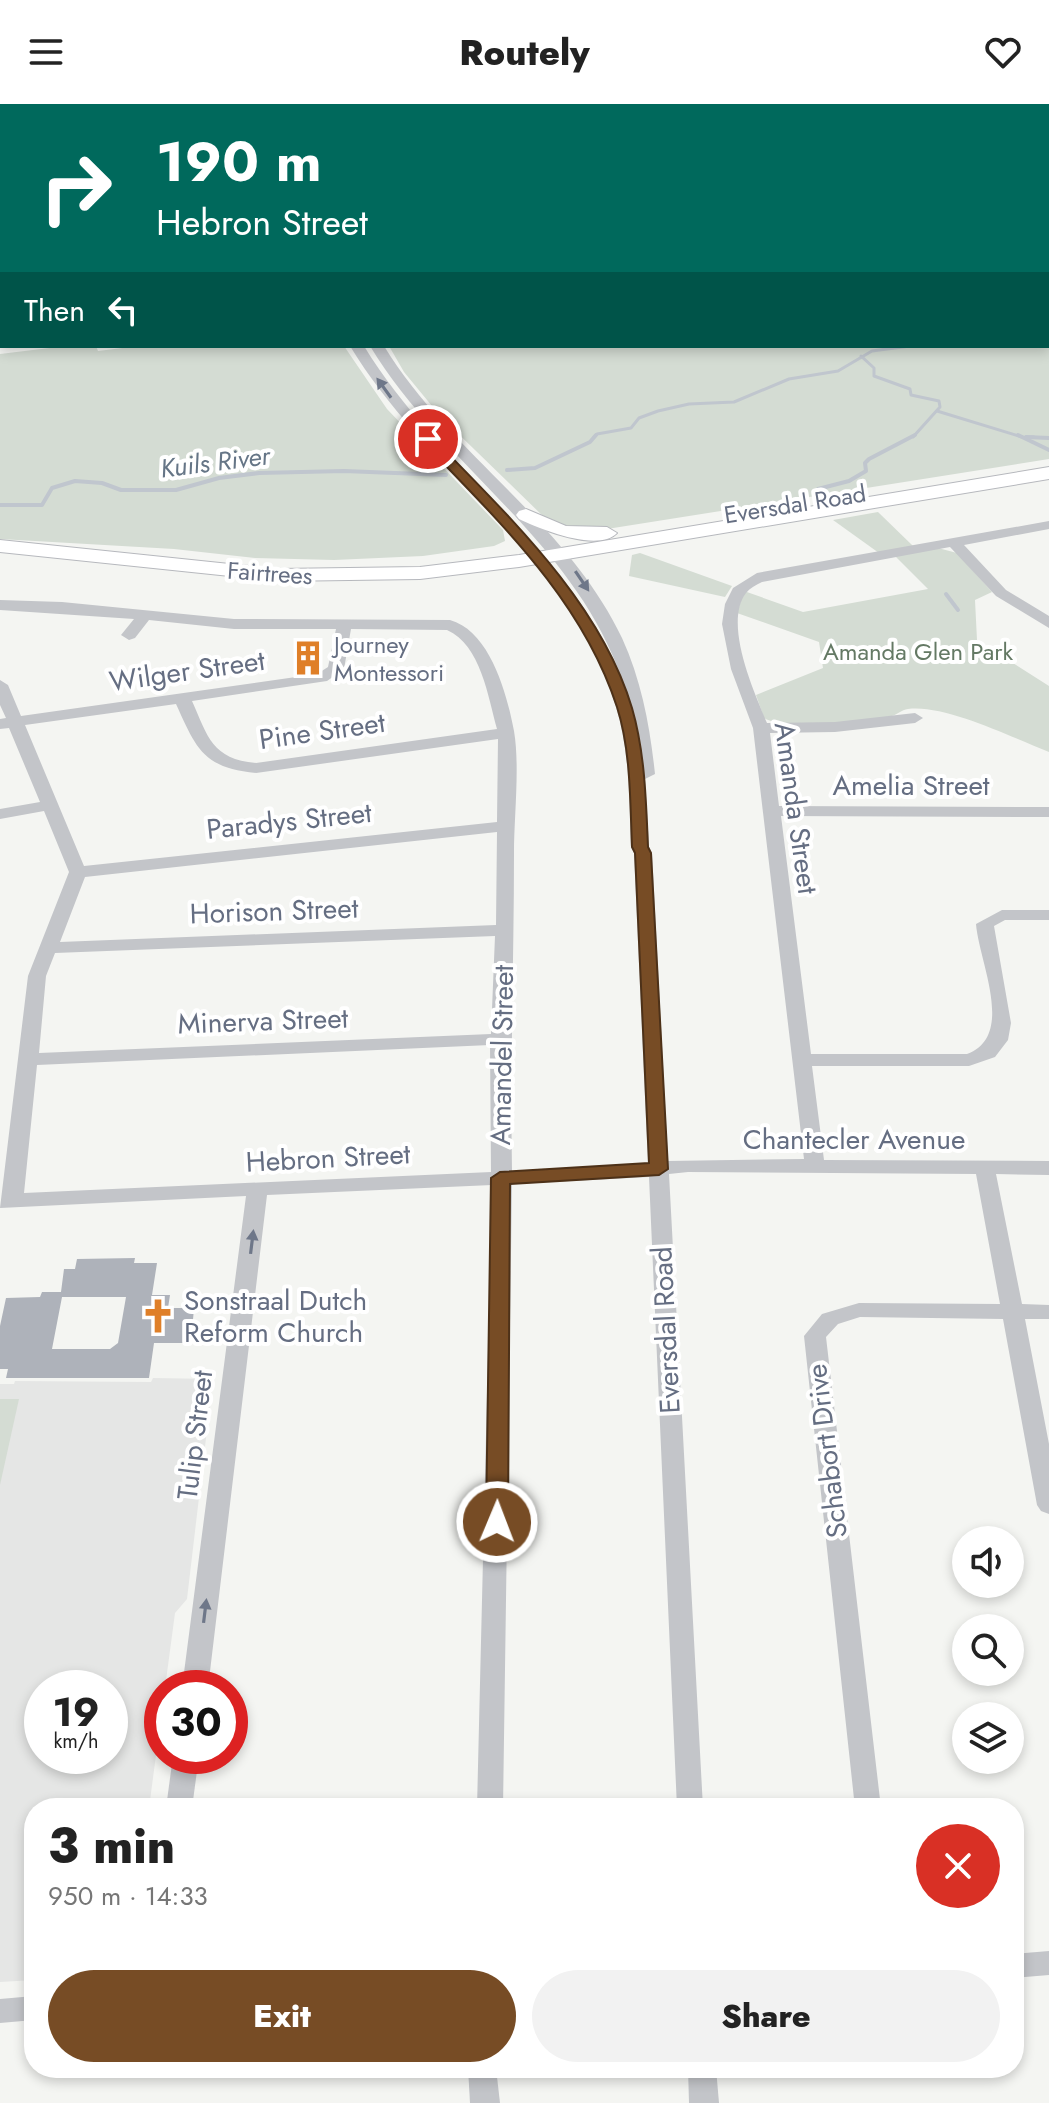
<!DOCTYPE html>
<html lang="en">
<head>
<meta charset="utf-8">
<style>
	:root { --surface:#fff; --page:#f2f2f2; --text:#222; --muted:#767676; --accent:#774c25 }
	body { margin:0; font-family:Jost,sans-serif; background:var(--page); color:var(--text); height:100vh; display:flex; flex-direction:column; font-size:30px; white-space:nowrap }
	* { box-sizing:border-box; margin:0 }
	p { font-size:26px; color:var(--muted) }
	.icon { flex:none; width:44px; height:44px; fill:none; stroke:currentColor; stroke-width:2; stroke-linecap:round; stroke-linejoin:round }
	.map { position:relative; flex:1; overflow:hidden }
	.sheet { position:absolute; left:24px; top:1694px; width:1000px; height:280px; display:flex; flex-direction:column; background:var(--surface); border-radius:32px; box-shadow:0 4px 12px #0003 }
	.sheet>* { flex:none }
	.hud { position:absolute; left:0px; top:0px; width:1050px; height:244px; box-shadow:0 4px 12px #0003; background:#00695c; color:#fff; overflow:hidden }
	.tools { position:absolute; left:952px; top:1422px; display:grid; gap:16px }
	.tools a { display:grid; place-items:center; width:72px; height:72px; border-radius:50%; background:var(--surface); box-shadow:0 4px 12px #0003; font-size:40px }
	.speed { position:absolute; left:24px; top:1566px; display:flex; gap:16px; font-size:40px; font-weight:700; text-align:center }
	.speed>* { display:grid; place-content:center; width:104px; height:104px; border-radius:50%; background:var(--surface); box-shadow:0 4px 12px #0003; line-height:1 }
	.speed small { font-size:20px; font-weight:400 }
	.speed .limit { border:12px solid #d22; background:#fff; color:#111 }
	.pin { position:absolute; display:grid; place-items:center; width:68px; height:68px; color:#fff; margin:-34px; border:4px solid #fff; border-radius:50%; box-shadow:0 2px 8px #0007 }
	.me { position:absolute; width:88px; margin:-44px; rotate:1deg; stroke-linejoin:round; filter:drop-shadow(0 0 6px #0008) }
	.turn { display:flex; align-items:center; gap:28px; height:168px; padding:0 24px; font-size:36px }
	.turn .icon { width:104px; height:104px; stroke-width:2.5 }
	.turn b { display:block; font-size:56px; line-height:68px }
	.then { display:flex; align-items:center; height:76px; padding:0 24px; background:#0003; gap:16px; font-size:30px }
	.round { display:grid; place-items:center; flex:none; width:84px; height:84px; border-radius:42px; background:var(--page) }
	.summary { display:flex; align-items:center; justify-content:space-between; height:136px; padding:0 24px }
	h1 { font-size:48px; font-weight:800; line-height:60px }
	.button { display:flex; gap:16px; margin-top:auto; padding:16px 24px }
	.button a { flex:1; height:92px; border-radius:48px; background:var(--accent); color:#fff; font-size:32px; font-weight:800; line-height:92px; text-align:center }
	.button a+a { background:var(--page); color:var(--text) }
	header { display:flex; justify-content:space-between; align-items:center; height:104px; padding:0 24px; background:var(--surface); font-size:36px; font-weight:800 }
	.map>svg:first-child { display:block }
	.built { fill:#e5e6e5; fill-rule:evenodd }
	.green { fill:#d4dcd3 }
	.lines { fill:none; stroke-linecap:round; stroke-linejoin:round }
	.stream-far1 { stroke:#c0c6ce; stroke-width:3 }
	.stream { stroke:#c0c6ce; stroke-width:4 }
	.building { fill:#aeb2ba; fill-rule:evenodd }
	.major-casing { stroke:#b6b8bd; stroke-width:2 }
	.minor { fill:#c3c5c9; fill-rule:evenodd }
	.major { fill:#fff; fill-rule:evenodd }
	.oneway { fill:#6e7789 }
	.route { fill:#774c25; stroke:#4d3118; stroke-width:2 }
	.labels { text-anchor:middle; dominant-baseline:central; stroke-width:8; stroke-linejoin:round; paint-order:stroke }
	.far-street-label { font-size:24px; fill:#656e82; stroke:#fff }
	.far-poi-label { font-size:24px; fill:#656e82; stroke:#fff; text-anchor:start }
	.far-park-label { font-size:24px; fill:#647964; stroke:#fff }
	.far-water-label { font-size:26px; font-style:italic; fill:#657586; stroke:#fff }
	.street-label { font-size:28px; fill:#656e82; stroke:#fff }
	.poi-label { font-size:28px; fill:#656e82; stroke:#fff; text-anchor:start }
</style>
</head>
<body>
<header><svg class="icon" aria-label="menu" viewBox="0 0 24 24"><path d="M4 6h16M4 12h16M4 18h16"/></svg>Routely<svg class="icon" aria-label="heart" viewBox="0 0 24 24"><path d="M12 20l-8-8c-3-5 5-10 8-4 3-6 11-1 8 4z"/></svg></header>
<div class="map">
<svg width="1049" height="1999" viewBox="0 0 1049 1999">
	<rect width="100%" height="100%" fill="#f4f5f2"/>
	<path class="built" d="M153,1274L213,1275L187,1495L175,1509L165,1584H162V1606L149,1704H34V1876L0,1878V1280H14L15,1277L151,1278ZM42,1584H110V1652H42Z"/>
	<g class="green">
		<path d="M1049,42V355L588,428L547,416L441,313L404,268L389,242H1048Z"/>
		<path d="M66,242H96L98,247L139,242H344L387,305L503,426L505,437L494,442L423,452L334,456L255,454L174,445L0,435V250Z"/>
		<path d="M878,408L913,442L879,449L833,416Z"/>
		<path d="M938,444L957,449L992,488L975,496L977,536L1049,582V648C1013,634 945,600 908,605C901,606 898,610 892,612C869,617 781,626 764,614L756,591L823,564L819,538L737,509L744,487L803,508L928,485L895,452Z"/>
		<path d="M640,449L732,482L725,493L629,472L632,451Z"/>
		<path d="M0,1295H19L0,1381Z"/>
	</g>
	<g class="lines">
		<g class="stream-far1">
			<path d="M861,252L874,264V272L910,285L911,291L939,297L940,303L913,333"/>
			<path d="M937,307L1022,333"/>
			<path d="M594,333L597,330L631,324L639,314L658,307L689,300L734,298L789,275L838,267L872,247L910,242"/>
			<path d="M1026,333H1034"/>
		</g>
		<g class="stream">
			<path d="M1018,331L1049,346"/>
			<path d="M1026,333L1049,334"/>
			<path d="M507,366L535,364L590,338L596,331"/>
			<path d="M822,388L818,385L849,377L866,367L865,359L869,355L915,331"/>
			<path d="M0,401H42L52,384L75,377L102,379L121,386H176L219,374L259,369L344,367L446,371"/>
			<path d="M946,490L958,506"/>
		</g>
	</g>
	<g class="building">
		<path d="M316,534V561H299L301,535Z"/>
		<path d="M135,1154L134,1159H157L152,1191H170L168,1204H194L191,1239H154L149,1274H6L8,1265H0V1222L6,1194L40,1193L42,1188H61L64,1165H75L77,1155ZM62,1193H126L118,1239L110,1245H52Z"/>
	</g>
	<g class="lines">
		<g class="major-casing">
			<g id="major">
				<path d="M1049,363V375L519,463L420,475L278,477L0,448V436L278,465L420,463L519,451Z"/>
				<path d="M526,405L566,422L607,423L617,429C598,449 540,425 519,415L516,411L519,407Z"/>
			</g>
		</g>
		<g class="minor">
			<path d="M262,0H272L273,2H263Z"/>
			<rect x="279" y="0" width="10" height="2"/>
			<path d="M356,0H366L367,2H357Z"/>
			<path d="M350,242H364C435,359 558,435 617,562C566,432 441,359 370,242H384C450,350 567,418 622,534C642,578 650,623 655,670L645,675L649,743L652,749L668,1057L804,1055L753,624L731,565L722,520L725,500L733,484L757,469L1049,417V425L964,441L1006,486L1049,512V524L996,492L950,443L762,478C756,481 750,484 746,489C723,519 754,588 767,619L835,618L915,609L923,614L915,619L835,628L770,629L779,702L1049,703V713L781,712L811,950H967C1016,932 979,858 976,820L1002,806H1049V816H1005L994,822L1011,919L1008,936L995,953L969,962H812L824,1056L1049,1057V1071L996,1070L1022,1200L1049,1201V1215H1025L1049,1340V1410L1041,1407L1037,1401L1003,1215L860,1213L838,1220L826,1233L881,1704H855L804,1232L822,1210L859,1199L1000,1200L976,1070L688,1068L669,1070L703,1704H677L649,1073L512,1080L503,1704H477L492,1081L267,1091L208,1584H182L246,1092L0,1104L28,872L69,768L44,707L0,715V705L40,698L9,624L0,625V615L6,614L0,601V576L8,581L21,612L317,570L328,563L336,525H234L149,516L135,534L129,536L121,531L134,515L0,506V496L62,498L234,515L450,516C490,527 507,590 514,627C520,662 514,713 514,749C514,855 510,961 512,1067L648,1060L634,749L631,743C629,697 630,648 616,603C572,454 428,371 350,242ZM351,525L447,526C481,541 488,593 497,625L256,659C212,655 208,633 192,597L327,577L344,565ZM176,600C196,644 203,664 256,669L498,635L497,718L84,762L25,621ZM497,728L496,821L60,838L85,773ZM495,832L491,930L39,949L46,872L55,849ZM490,941L491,1068L24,1089L37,961Z"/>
			<path d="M173,1652H199L192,1704H166Z"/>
			<path d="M1049,1847V1871L1014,1874V1850Z"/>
			<path d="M34,1892V1916L0,1919V1895Z"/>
			<path d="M468,1964H496L500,1999H470Z"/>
			<path d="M688,1964H716L719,1999H689Z"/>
		</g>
		<use href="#major" class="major"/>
	</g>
	<defs><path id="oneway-solid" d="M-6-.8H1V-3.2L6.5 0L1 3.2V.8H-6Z" transform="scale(2)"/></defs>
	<g class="oneway">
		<use href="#oneway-solid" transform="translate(384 284) rotate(-126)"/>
		<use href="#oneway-solid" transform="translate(582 477) rotate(56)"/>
		<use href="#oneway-solid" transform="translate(252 1138) rotate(-83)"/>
		<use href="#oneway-solid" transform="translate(205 1507) rotate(-83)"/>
	</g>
	<path class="route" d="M423,333H432C507,411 600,497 632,604C645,649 646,697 648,743L651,749L668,1065L659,1071L510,1080L508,1418L504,1423H489L486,1418L491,1074L500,1068L649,1059L635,749L632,743C630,697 631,647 617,603C582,495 499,418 423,338Z"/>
	<defs>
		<g id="building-bare" transform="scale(2.76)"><path d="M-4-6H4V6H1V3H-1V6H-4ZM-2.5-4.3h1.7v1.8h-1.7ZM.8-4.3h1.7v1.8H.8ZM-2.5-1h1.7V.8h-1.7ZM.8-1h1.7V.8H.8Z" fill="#df7f28" stroke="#fff" stroke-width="2.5" paint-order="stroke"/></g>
		<g id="church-bare" transform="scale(2.76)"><path d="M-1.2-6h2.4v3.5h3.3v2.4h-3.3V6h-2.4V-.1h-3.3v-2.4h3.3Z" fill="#df7f28" stroke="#fff" stroke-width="2.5" paint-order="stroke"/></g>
	</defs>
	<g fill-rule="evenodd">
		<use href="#building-bare" x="308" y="554"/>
		<use href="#church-bare" x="158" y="1212"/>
	</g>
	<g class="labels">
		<g class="far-street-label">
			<text transform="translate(795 400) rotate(-9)">Eversdal Road</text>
			<text transform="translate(270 469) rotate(4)">Fairtrees</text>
		</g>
		<g class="far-poi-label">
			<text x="334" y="540">Journey<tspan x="334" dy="28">Montessori</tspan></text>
		</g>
		<g class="far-park-label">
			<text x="918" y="547">Amanda Glen Park</text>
		</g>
		<g class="far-water-label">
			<text transform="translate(215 358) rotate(-7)">Kuils River</text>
		</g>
		<g class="street-label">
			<text transform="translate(187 567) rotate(-8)">Wilger Street</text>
			<text transform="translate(322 627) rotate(-8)">Pine Street</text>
			<text x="911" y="681">Amelia Street</text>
			<text transform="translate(796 704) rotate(82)">Amanda Street</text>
			<text transform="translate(289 717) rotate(-6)">Paradys Street</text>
			<text transform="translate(274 807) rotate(-2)">Horison Street</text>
			<text transform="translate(263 917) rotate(-2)">Minerva Street</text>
			<text transform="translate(502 951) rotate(-89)">Amandel Street</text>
			<text x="854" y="1035">Chantecler Avenue</text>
			<text transform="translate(328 1054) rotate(-3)">Hebron Street</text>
			<text transform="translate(666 1226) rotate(-93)">Eversdal Road</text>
			<text transform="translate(195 1331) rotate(-83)">Tulip Street</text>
			<text transform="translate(827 1347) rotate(-97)">Schabort Drive</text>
		</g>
		<g class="poi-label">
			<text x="184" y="1196">Sonstraal Dutch<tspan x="184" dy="32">Reform Church</tspan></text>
		</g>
	</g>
</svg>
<div class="tools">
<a><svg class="icon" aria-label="sound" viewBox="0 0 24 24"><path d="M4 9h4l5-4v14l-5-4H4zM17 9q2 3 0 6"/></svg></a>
<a><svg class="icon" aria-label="search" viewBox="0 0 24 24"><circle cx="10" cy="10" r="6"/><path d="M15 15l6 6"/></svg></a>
<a><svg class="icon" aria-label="layers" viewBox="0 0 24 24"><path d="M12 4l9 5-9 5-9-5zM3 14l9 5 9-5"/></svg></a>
</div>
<div class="speed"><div>19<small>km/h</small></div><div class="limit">30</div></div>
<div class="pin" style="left:428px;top:335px;background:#d93025"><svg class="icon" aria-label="arrive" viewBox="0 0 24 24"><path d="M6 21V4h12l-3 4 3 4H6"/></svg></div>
<svg class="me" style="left:497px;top:1418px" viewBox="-20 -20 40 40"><circle r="17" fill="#774c25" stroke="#fff" stroke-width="3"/><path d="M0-11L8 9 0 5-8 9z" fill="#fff"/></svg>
<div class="hud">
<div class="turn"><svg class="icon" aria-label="right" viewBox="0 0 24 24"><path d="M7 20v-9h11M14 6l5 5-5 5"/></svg><div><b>190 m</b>Hebron Street</div></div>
<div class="then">Then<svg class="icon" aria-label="left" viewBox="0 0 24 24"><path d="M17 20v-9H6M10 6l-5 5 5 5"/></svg></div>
</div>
<section class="sheet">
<div class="summary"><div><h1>3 min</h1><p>950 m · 14:33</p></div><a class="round" style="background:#d93025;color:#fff"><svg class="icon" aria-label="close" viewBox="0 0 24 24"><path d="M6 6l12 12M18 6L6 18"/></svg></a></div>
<div class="button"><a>Exit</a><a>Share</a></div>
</section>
</div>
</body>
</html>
